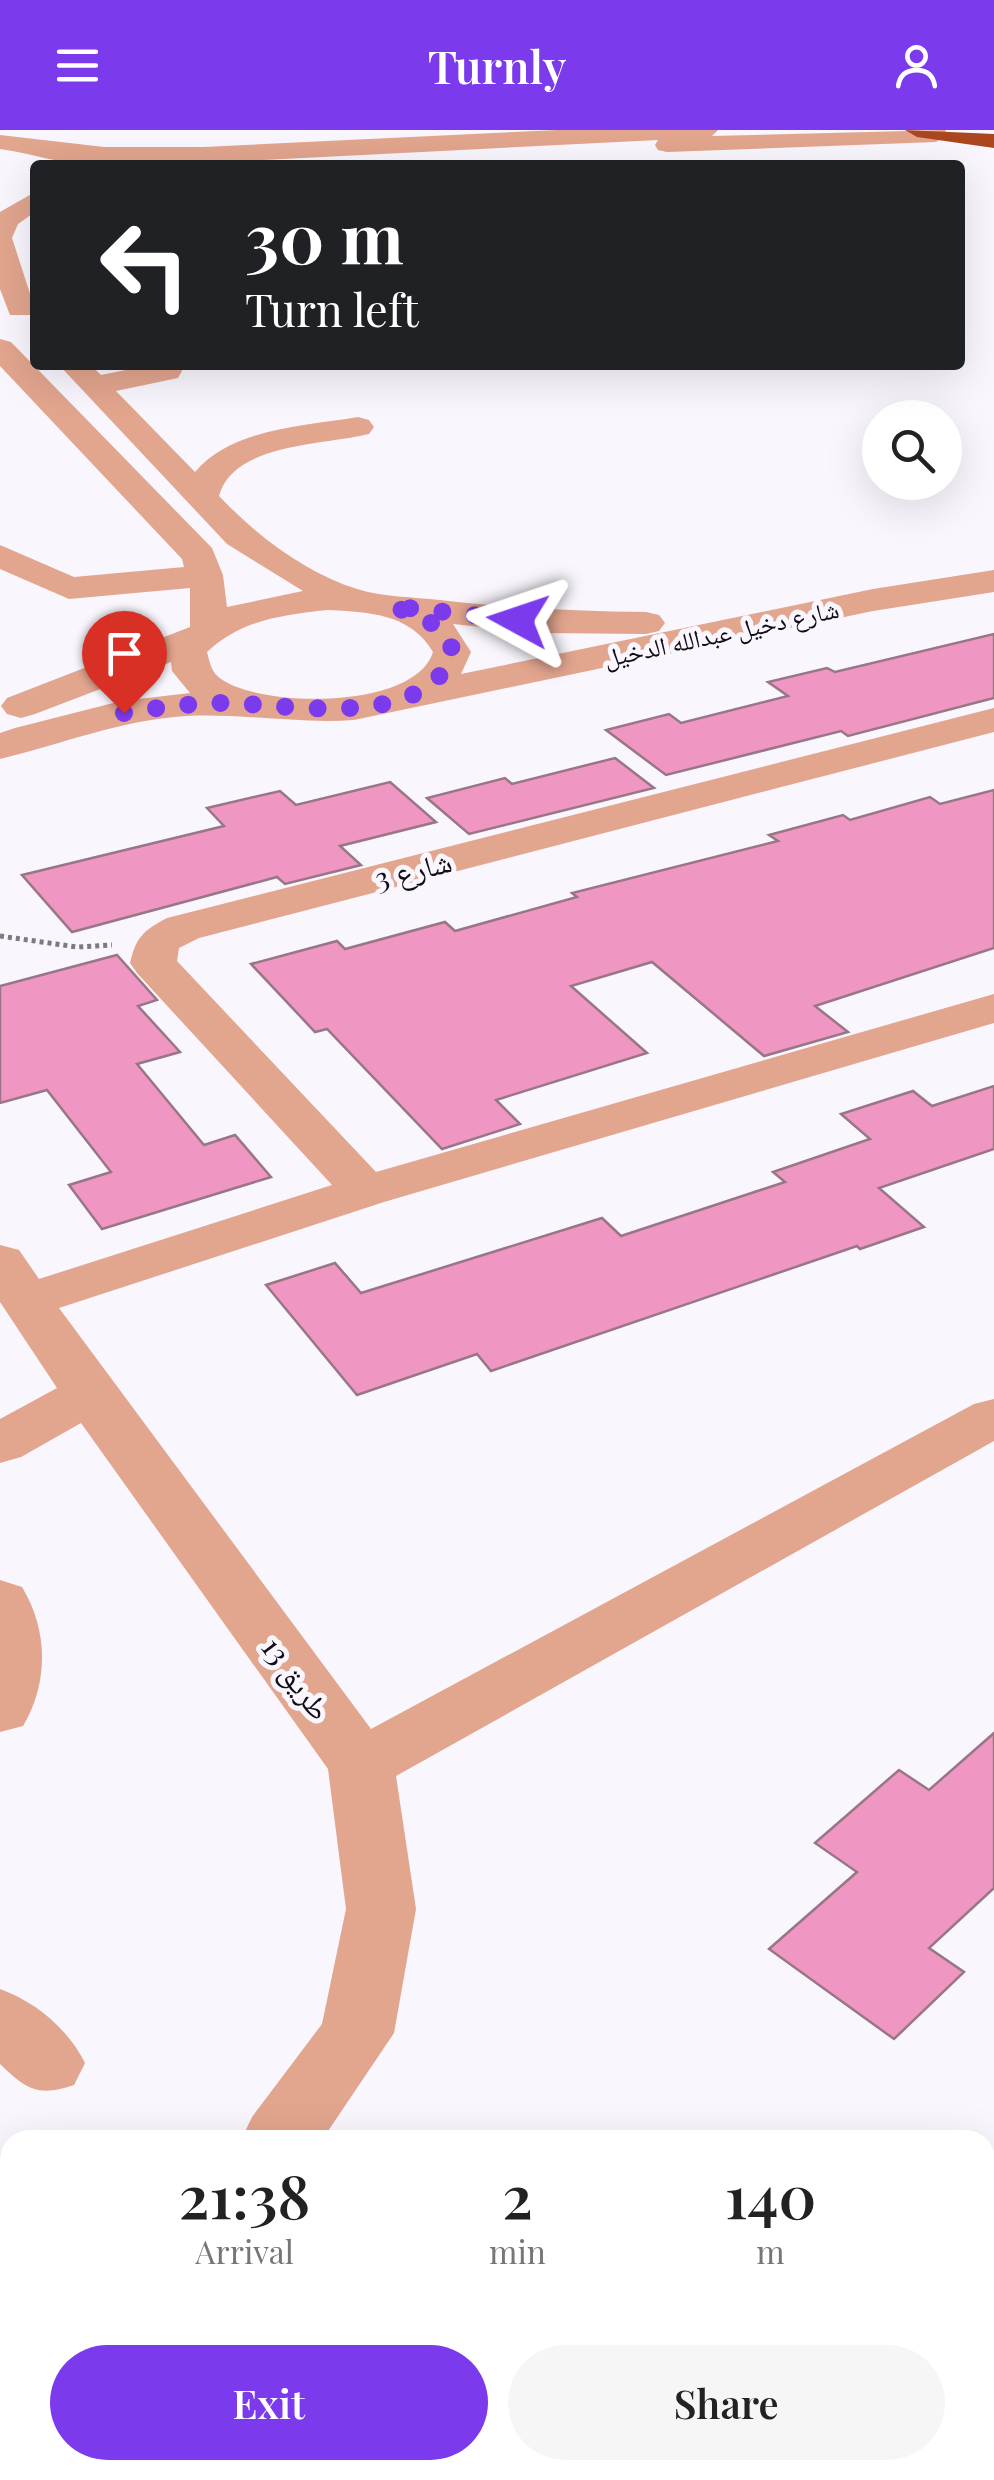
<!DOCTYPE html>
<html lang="en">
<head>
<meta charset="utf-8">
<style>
	:root { --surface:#fff; --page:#f6f6f6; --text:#222; --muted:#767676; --accent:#7c3aed }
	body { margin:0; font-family:"Playfair Display","Noto Naskh Arabic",serif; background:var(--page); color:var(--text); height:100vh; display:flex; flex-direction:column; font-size:38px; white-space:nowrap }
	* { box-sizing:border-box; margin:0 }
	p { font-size:32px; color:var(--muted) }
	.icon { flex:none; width:55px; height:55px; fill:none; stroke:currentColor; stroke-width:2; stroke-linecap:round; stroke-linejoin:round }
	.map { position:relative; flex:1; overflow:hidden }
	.panel { position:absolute; left:0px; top:2000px; width:995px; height:350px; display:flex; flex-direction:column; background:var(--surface); border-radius:30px 30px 0 0; box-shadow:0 10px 40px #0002 }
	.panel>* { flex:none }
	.hud { position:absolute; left:30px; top:30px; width:935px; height:210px; border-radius:10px; box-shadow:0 10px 40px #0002; background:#202124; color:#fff; overflow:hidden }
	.controls { position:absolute; left:862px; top:270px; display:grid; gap:20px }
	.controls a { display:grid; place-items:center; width:100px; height:100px; border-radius:50%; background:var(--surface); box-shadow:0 10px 40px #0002; font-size:50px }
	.pin { position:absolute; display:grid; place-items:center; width:85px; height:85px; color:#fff; margin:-102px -42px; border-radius:50% 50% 50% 0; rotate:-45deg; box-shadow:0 0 10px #0007 }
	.pin .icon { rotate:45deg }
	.me { position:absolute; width:110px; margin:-55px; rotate:275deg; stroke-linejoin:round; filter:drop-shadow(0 0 8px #0008) }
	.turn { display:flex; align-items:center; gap:35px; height:210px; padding:0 50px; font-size:45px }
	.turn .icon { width:130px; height:130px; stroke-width:2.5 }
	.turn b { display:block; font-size:70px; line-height:85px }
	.eta { display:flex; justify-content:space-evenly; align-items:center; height:170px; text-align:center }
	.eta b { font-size:60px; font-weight:600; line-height:70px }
	.primary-button { display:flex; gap:20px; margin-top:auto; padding:20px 50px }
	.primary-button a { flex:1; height:115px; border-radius:60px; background:var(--accent); color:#fff; font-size:40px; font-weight:600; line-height:115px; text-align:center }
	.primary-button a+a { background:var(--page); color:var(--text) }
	header { display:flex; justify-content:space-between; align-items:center; height:130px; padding:0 50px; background:var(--accent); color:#fff; font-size:45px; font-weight:600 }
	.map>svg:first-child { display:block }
	.building { fill:#ef97c2; stroke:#997686; stroke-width:2.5 }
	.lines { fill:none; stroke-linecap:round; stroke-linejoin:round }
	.path-far1 { stroke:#7d7982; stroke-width:5; stroke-dasharray:4 4; stroke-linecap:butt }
	.path { stroke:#7d7982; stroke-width:9; stroke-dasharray:6 6; stroke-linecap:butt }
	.minor { fill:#e2a58e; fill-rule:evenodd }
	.highway { fill:#ab471e; fill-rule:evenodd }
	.route { stroke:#7c3aed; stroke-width:18; stroke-dasharray:0 32.4 }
	.labels { text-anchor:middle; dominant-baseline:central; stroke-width:10; stroke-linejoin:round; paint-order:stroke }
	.far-street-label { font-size:25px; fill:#110c17; stroke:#f9f6fd }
	.street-label { font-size:30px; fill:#110c17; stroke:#f9f6fd }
</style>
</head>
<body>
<header><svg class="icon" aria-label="menu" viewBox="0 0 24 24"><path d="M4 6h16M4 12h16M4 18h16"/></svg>Turnly<svg class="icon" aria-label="person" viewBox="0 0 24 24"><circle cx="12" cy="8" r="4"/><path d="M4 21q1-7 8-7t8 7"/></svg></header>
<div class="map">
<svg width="994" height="2350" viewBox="0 0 994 2350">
	<rect width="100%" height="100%" fill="#f9f6fd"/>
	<g class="building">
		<path d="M994,504V568L848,606L841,601L666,645L606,600L669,584L681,593L788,566L768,552L827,538L835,542Z"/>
		<path d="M615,628L654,658L469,704L427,668L505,648L512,654Z"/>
		<path d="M390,652L436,692L340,716L361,735L285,754L277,747L72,802L22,745L224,696L207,678L280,661L296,675Z"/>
		<path d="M994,660V818L815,876L848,902L764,926L652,832L571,856L647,923L496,970L520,994L442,1019L327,899L315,902L251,834L337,811L345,819L445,792L455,801L577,767L572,763L778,711L769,705L843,685L850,690L930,667L940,674Z"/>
		<path d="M117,825L157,870L138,876L180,922L137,934L204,1015L235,1005L271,1047L102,1099L69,1055L111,1042L47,960L0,973V856Z"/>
		<path d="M994,956V1019L879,1058L924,1097L860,1119L857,1116L491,1241L477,1224L357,1265L266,1155L335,1133L361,1163L602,1088L621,1106L785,1052L773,1042L870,1009L841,984L913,961L932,976Z"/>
		<path d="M994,1603V1758L929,1818L964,1842L894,1909L769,1819L857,1742L815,1713L899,1640L929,1660Z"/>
	</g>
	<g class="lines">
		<path class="path-far1" d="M0,806L77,817L112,815"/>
		<path class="path" d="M222,2340L233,2350"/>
		<g class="minor">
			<path d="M557,0H718L712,6L945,0L948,5L936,12L667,22L658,20L655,15L658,10L204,33L95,32L98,35C64,35 34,24 0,19V5L104,17H204Z"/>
			<path d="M35,62V82L18,94L12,108L35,179L30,185H10L0,159V82Z"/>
			<path d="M0,209L11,212L212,418L223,445L227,477L303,461L227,414L59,235H91L101,245L150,235H180L182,241L178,248L116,261L195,342C232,298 305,296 358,287L369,290L374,297L369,304C325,315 233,313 219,366C256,405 304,442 357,459C383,467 413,467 440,470C509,478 576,481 646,482L659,485L665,493L659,501L646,504L540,503L453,494L471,522L461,544L873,459L994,440V462L873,481L354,590C297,594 242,583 186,586C120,590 63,614 0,629V603L15,598L121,571L190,563L172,541L171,532L35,584L21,588L7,584L1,576L7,568L190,497V458L69,469L0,439V415L74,447L184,437L182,429L0,236ZM327,480C368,482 410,483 433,522C415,580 262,578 221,549C211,542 210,533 207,522C241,490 282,485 327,480Z"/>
			<path d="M994,578V602L199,808L179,818L177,831L376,1042L994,864V893L384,1072L59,1178L371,1599L974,1274L994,1269V1311L396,1646L416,1779L394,1903L322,2010H241L252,1987L322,1894L346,1779L328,1639L81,1293L21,1327L0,1333V1289L57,1258L0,1172V1115L19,1120L39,1149L332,1055L137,843L130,833C136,807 143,801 167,788Z"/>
			<path d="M0,1450L22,1457C48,1500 49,1552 23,1596L0,1602Z"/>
			<path d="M0,1859C36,1872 68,1899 85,1933L74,1955C38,1967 27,1960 0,1934Z"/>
			<path d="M10,2176V2254L0,2258V2180Z"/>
		</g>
		<path class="highway" d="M905,0L994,4V18L917,7Z"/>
	</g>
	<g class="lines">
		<path class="route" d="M124,583C155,578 185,574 217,573C279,572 402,600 446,538C454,527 454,514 444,504C430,488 409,482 390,476L518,490"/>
	</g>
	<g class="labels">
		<g class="far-street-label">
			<text transform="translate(721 502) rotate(-12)">شارع دخيل عبدالله الدخيل</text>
		</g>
		<g class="street-label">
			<text transform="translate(413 739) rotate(-14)">شارع 3</text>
			<text transform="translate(297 1548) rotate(54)">طريق 13</text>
		</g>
	</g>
</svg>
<div class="controls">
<a><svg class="icon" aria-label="search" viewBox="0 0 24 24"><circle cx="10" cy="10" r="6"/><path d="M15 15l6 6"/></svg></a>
</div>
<div class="pin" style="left:124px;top:583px;background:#d93025"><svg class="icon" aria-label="arrive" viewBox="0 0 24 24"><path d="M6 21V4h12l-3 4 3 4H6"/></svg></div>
<svg class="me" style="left:518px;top:490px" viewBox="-20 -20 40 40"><path d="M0-17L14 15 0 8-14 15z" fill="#7c3aed" stroke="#fff" stroke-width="4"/></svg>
<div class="hud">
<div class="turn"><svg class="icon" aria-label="left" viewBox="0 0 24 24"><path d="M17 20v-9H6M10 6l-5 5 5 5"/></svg><div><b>30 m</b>Turn left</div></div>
</div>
<section class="panel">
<div class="eta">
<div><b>21:38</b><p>Arrival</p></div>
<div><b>2</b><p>min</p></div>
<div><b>140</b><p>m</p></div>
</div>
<div class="primary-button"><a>Exit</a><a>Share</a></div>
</section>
</div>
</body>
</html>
